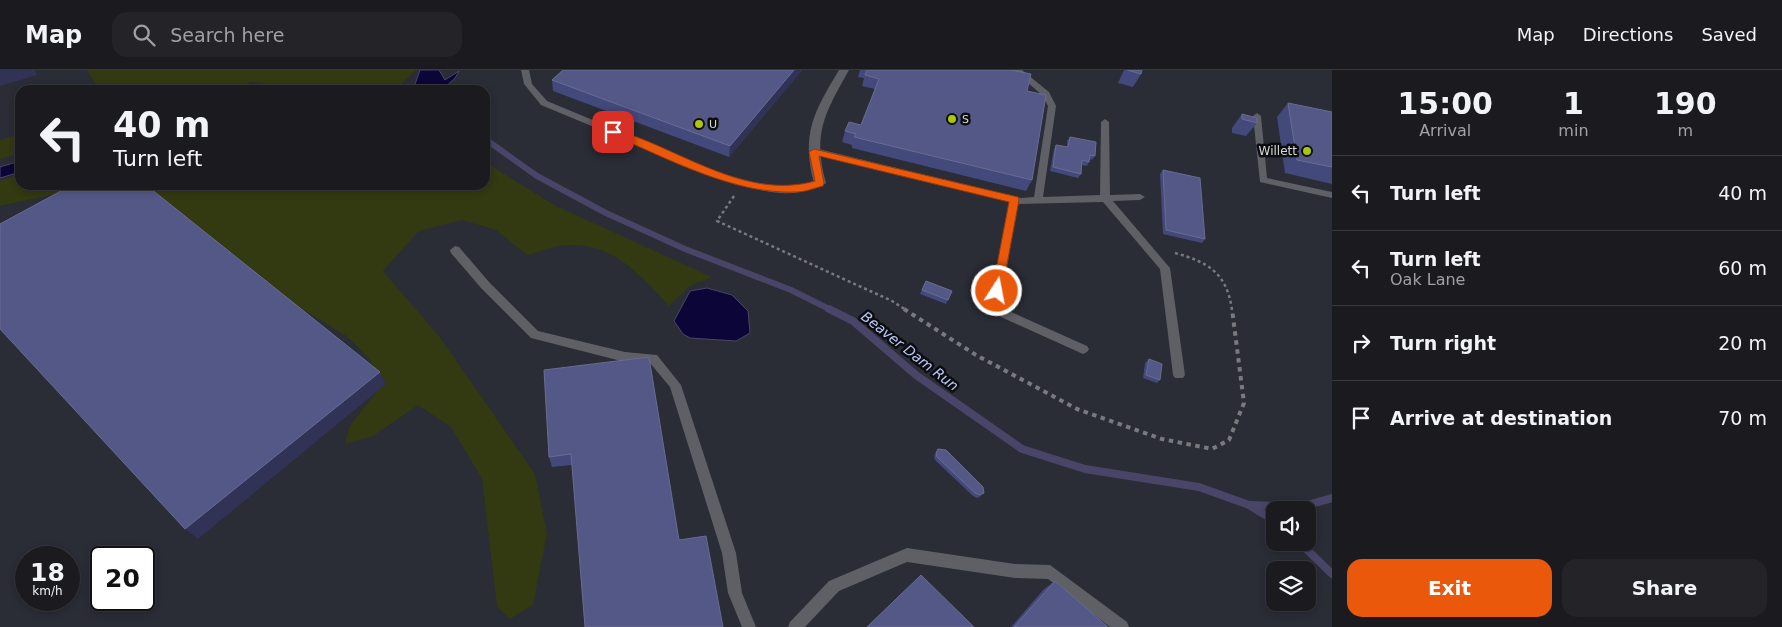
<!DOCTYPE html>
<html lang="en">
<head>
<meta charset="utf-8">
<style>
	:root { --surface:#1a1a1f; --page:#232328; --text:#f1f3f6; --muted:#9fa1a4; --line:#38383d; --accent:#ea580c }
	body { margin:0; font-family:"DejaVu Sans",sans-serif; background:var(--page); color:var(--text); height:100vh; display:flex; flex-direction:column; font-size:19px; white-space:nowrap }
	* { box-sizing:border-box; margin:0 }
	p { font-size:16px; color:var(--muted) }
	.icon { flex:none; width:28px; height:28px; fill:none; stroke:currentColor; stroke-width:2; stroke-linecap:round; stroke-linejoin:round }
	.map { position:relative; flex:1; overflow:hidden }
	.side { display:flex; flex-direction:column; background:var(--surface); width:450px }
	.side>* { flex:none }
	.hud { position:absolute; left:15px; top:15px; width:475px; height:105px; border-radius:15px; box-shadow:0 2px 8px #0003,0 0 0 1px var(--line); background:#1a1a1f; color:var(--text); overflow:hidden }
	.buttons { position:absolute; left:1266px; top:431px; display:grid; gap:10px }
	.buttons a { display:grid; place-items:center; width:50px; height:50px; border-radius:10px; background:var(--surface); box-shadow:0 2px 8px #0003,0 0 0 1px var(--line); font-size:25px }
	.speed { position:absolute; left:15px; top:476px; display:flex; gap:10px; font-size:25px; font-weight:700; text-align:center }
	.speed>* { display:grid; place-content:center; width:65px; height:65px; border-radius:50%; background:var(--surface); box-shadow:0 2px 8px #0003,0 0 0 1px var(--line); line-height:1 }
	.speed small { font-size:12px; font-weight:400 }
	.speed .limit { border:2px solid #111; border-radius:8px; background:#fff; color:#111 }
	.pin { position:absolute; display:grid; place-items:center; width:42px; height:42px; color:#fff; margin:-21px; border-radius:10px; box-shadow:0 2px 8px #0006 }
	.me { position:absolute; width:55px; margin:-28px; rotate:11deg; stroke-linejoin:round; filter:drop-shadow(0 0 4px #0008) }
	.turn { display:flex; align-items:center; gap:18px; height:105px; padding:0 15px; font-size:22px }
	.turn .icon { width:65px; height:65px; stroke-width:2.5 }
	.turn b { display:block; font-size:35px; line-height:42px }
	.eta { display:flex; justify-content:space-evenly; align-items:center; height:85px; text-align:center }
	.eta b { font-size:30px; font-weight:600; line-height:35px }
	.primary-button { display:flex; gap:10px; margin-top:auto; padding:10px 15px }
	.primary-button a { flex:1; height:58px; border-radius:15px; background:var(--accent); color:#fff; font-size:20px; font-weight:600; line-height:58px; text-align:center }
	.primary-button a+a { background:var(--page); color:var(--text) }
	ul { padding:0; list-style:none }
	li { display:flex; align-items:center; gap:15px; height:75px; padding:0 15px; border-top:1px solid var(--line) }
	li div { flex:1 }
	li b { display:block; font-size:19px }
	li em { font-style:normal }
	header { display:flex; align-items:center; gap:30px; box-sizing:border-box; height:70px; padding:0 25px; background:var(--surface); border-bottom:1px solid var(--line) }
	header strong { font-size:24px }
	nav { display:flex; gap:28px; margin-inline-start:auto; font-size:18px }
	.search { width:350px; height:45px; background:var(--page); display:flex; align-items:center; gap:12px; box-sizing:border-box; padding:0 18px; border-radius:15px; color:var(--muted); font-size:19px }
	main { display:flex; flex:1; min-height:0 }
	.map>svg:first-child { display:block }
	.built { fill:#2a2c36; fill-rule:evenodd }
	.green { fill:#333911 }
	.water { fill:#0b0637; stroke:#484568 }
	.lines { fill:none; stroke-linecap:round; stroke-linejoin:round }
	.stream-far1 { stroke:#484568; stroke-width:6 }
	.stream { stroke:#484568; stroke-width:8 }
	.path-far1 { stroke:#797a7e; stroke-width:2.5; stroke-dasharray:3 3; stroke-linecap:butt }
	.path { stroke:#797a7e; stroke-width:4; stroke-dasharray:4.5 4.5; stroke-linecap:butt }
	.service { fill:#5e6066; fill-rule:evenodd }
	.minor { fill:#5e6066; fill-rule:evenodd }
	.wall { fill:#44497b }
	.shaded-wall { fill:#303356 }
	.building { fill:#545886; stroke:#686c93 }
	.route { fill:#ea580c; stroke:#983908 }
	.poi-dot { fill:#aec50a; stroke:#0c0d0f; stroke-width:2 }
	.labels { text-anchor:middle; dominant-baseline:central; stroke-width:5; stroke-linejoin:round; paint-order:stroke }
	.far-poi-label { font-size:11px; fill:#d7d8db; stroke:#0c0d0f; text-anchor:start }
	.poi-label { font-size:12px; fill:#d7d8db; stroke:#0c0d0f; text-anchor:end }
	.water-label { font-size:14px; font-style:italic; fill:#bdc6f9; stroke:#0c0d0f }
</style>
</head>
<body>
<header>
<strong>Map</strong>
<div class="search"><svg class="icon" aria-label="search" viewBox="0 0 24 24"><circle cx="10" cy="10" r="6"/><path d="M15 15l6 6"/></svg>Search here</div>
<nav><a>Map</a><a>Directions</a><a>Saved</a></nav>
</header>
<main>
<div class="map">
<svg width="1332" height="557" viewBox="0 0 1332 557">
	<rect width="100%" height="100%" fill="#222329"/>
	<path class="built" d="M0,0H1332V557H0ZM20,20H485V115H20ZM1275,440H1308V472H1275ZM26,488H69V530H26ZM101,488H144V530H101ZM1275,500H1308V532H1275Z"/>
	<g class="green">
		<path d="M87,0H416L401,14L387,20H329L251,12L234,20H99Z"/>
		<path d="M20,64V83L0,89V70Z"/>
		<path d="M485,92L554,135L712,207L690,216L669,236C641,206 614,173 568,175C555,175 540,182 527,185L496,160L462,150L419,161L383,201L439,266L535,404L547,464L533,535L510,549L497,536L482,409L451,357L418,335L373,366L345,374L349,357L383,313L370,290L348,267L276,223L147,115H485Z"/>
		<path d="M20,104V115H96L0,136V111Z"/>
	</g>
	<g class="water">
		<path d="M420,0H439L445,10L459,1L455,8L442,20H413Z"/>
		<path d="M20,91V102L0,108V97Z"/>
		<path d="M707,218L732,225L748,241L750,263L736,271L690,268L683,264L674,251L690,221Z"/>
	</g>
	<g class="lines">
		<path class="stream-far1" d="M485,69L537,106L606,143L685,179L791,220L831,240"/>
		<g class="stream">
			<path d="M829,239L853,251L916,305L1022,379L1085,399L1199,417L1249,435L1275,451"/>
			<path d="M1251,435L1300,437L1332,428"/>
			<path d="M1299,472L1332,504"/>
		</g>
		<g class="path-far1">
			<path d="M734,126L717,151L892,231L906,240"/>
			<path d="M1175,183C1208,192 1227,203 1232,240"/>
		</g>
		<path class="path" d="M904,239L976,285L1077,339L1162,369L1212,379L1229,370L1244,333L1232,239"/>
		<g class="service">
			<path d="M521,0H529L532,14L547,31L720,103C744,110 772,118 797,116C805,115 813,112 820,110L825,113L823,115C816,117 808,120 800,122C775,127 738,115 714,107L541,35L524,14Z"/>
			<path d="M1013,0H1022L1049,22L1056,36L1043,127L1100,125L1101,52L1105,49L1109,52L1110,125L1140,124L1145,127L1140,130L1113,131L1170,198L1185,305L1183,308H1175L1173,305L1160,199L1103,132L1018,134L1000,237L1087,276L1089,279L1087,282L1083,284L990,242L989,239L1009,131L814,84L809,81L814,78L1021,128L1034,127L1048,36L1042,25Z"/>
			<path d="M1257,43L1261,46L1267,108L1332,122V128L1260,112L1253,46Z"/>
			<path d="M455,176L459,177L489,212L538,261L625,282L657,285L681,315L736,483L742,523L756,557H742L728,523L722,483L670,317L650,293L625,292L531,268L481,218L451,183L450,180Z"/>
			<path d="M907,478L1015,494L1050,495L1127,552L1129,557H1110L1048,509L1015,508L907,492L839,521L805,557H788L790,552L829,511Z"/>
		</g>
		<path class="minor" d="M839,0H849C825,43 812,63 826,113L820,117L814,113C801,63 814,42 839,0Z"/>
	</g>
	<g class="wall">
		<path d="M563,0H802L729,87L553,21L552,10Z"/>
		<path d="M860,0H1011L1027,21L1032,110L1026,121L852,78V75L842,72L845,61L861,55L875,19L862,16L864,8L858,7Z"/>
		<path d="M1124,0H1142L1141,4L1133,17L1118,13Z"/>
		<path d="M1288,33L1332,42V114L1285,103L1277,47Z"/>
		<path d="M1242,44L1257,53L1246,66L1232,63V58Z"/>
		<path d="M1070,67L1095,86L1092,90L1090,89L1089,92L1087,96L1082,95L1081,104L1078,108L1050,101L1054,79L1056,75L1067,77V71Z"/>
		<path d="M1163,100L1205,169L1202,173L1163,164L1160,104Z"/>
		<path d="M926,211L952,221L946,234L920,224Z"/>
		<path d="M1149,289L1160,310L1157,313L1143,308L1145,293Z"/>
		<path d="M544,300L679,470L572,395L552,397L549,387Z"/>
		<path d="M938,379L981,426L977,428L973,426L935,390L934,386Z"/>
		<path d="M1055,511L1108,557H1011L1044,519Z"/>
	</g>
	<g class="shaded-wall">
		<path d="M0,0H35L37,5L0,16Z"/>
		<path d="M794,0H802L729,87L730,76Z"/>
		<path d="M380,302L386,314L198,469L185,459Z"/>
	</g>
	<g class="building">
		<path d="M563,0H794L730,76L552,10Z"/>
		<path d="M867,0H1011L1031,4L1027,21L1046,25L1032,110L854,67L856,64L845,61L849,52L861,55L879,9L865,5Z"/>
		<path d="M1127,0H1142L1141,4Z"/>
		<path d="M1288,33L1332,42V97L1297,90Z"/>
		<path d="M1242,44L1257,48V53L1242,49Z"/>
		<path d="M1070,67L1096,72L1095,86L1090,85L1089,92L1082,90L1081,104L1053,97L1056,75L1068,77Z"/>
		<path d="M1163,100L1200,108L1205,169L1166,160Z"/>
		<path d="M72,115H111L112,116L114,115H146L380,302L185,459L0,259V154Z"/>
		<path d="M926,211L952,221L948,230L922,220Z"/>
		<path d="M649,287L679,470L706,466L723,557H585L571,384L549,387L544,300Z"/>
		<path d="M1149,289L1162,294L1160,310L1146,305Z"/>
		<path d="M938,379L946,380L983,417L984,423L980,425L975,423L937,387L936,383Z"/>
		<path d="M921,505L974,557H867Z"/>
		<path d="M1055,511L1108,557H1014Z"/>
	</g>
	<path class="route" d="M613,59C678,77 744,131 815,111L809,82L814,79L1018,127L1019,130L1002,221L997,225L992,221L1009,132L819,86L824,113L823,116C815,118 805,122 797,122C734,125 667,88 610,64L609,62Z"/>
	<g class="poi-dot">
		<circle cx="952" cy="49" r="5"/>
		<circle cx="699" cy="54" r="5"/>
		<circle cx="1307" cy="81" r="5"/>
	</g>
	<g class="labels">
		<g class="far-poi-label">
			<text x="962" y="49">S</text>
			<text x="709" y="54">U</text>
		</g>
		<g class="poi-label">
			<text x="1297" y="81">Willett</text>
		</g>
		<g class="water-label">
			<text transform="translate(910 281) rotate(38)">Beaver Dam Run</text>
		</g>
	</g>
</svg>
<div class="buttons">
<a><svg class="icon" aria-label="sound" viewBox="0 0 24 24"><path d="M4 9h4l5-4v14l-5-4H4zM17 9q2 3 0 6"/></svg></a>
<a><svg class="icon" aria-label="layers" viewBox="0 0 24 24"><path d="M12 4l9 5-9 5-9-5zM3 14l9 5 9-5"/></svg></a>
</div>
<div class="speed"><div>18<small>km/h</small></div><div class="limit">20</div></div>
<div class="pin" style="left:613px;top:62px;background:#d93025"><svg class="icon" aria-label="arrive" viewBox="0 0 24 24"><path d="M6 21V4h12l-3 4 3 4H6"/></svg></div>
<svg class="me" style="left:997px;top:221px" viewBox="-20 -20 40 40"><circle r="17" fill="#ea580c" stroke="#fff" stroke-width="3"/><path d="M0-11L8 9 0 5-8 9z" fill="#fff"/></svg>
<div class="hud">
<div class="turn"><svg class="icon" aria-label="left" viewBox="0 0 24 24"><path d="M17 20v-9H6M10 6l-5 5 5 5"/></svg><div><b>40 m</b>Turn left</div></div>
</div>
</div>
<section class="side">
<div class="eta">
<div><b>15:00</b><p>Arrival</p></div>
<div><b>1</b><p>min</p></div>
<div><b>190</b><p>m</p></div>
</div>
<ul>
<li><svg class="icon" aria-label="left" viewBox="0 0 24 24"><path d="M17 20v-9H6M10 6l-5 5 5 5"/></svg><div><b>Turn left</b></div><em>40 m</em></li>
<li><svg class="icon" aria-label="left" viewBox="0 0 24 24"><path d="M17 20v-9H6M10 6l-5 5 5 5"/></svg><div><b>Turn left</b><p>Oak Lane</p></div><em>60 m</em></li>
<li><svg class="icon" aria-label="right" viewBox="0 0 24 24"><path d="M7 20v-9h11M14 6l5 5-5 5"/></svg><div><b>Turn right</b></div><em>20 m</em></li>
<li><svg class="icon" aria-label="arrive" viewBox="0 0 24 24"><path d="M6 21V4h12l-3 4 3 4H6"/></svg><div><b>Arrive at destination</b></div><em>70 m</em></li>
</ul>
<div class="primary-button"><a>Exit</a><a>Share</a></div>
</section>
</main>
</body>
</html>
